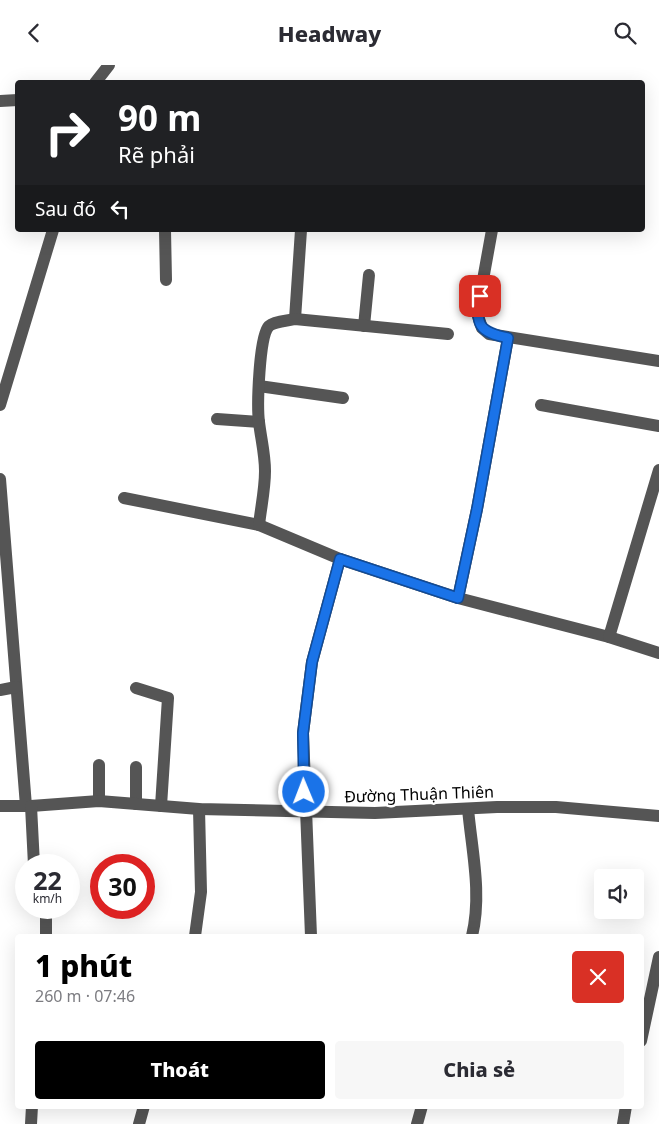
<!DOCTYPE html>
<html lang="vi">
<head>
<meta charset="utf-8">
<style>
	:root { --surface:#fff; --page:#f7f7f7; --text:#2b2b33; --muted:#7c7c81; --accent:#000 }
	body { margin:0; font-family:"Noto Sans",sans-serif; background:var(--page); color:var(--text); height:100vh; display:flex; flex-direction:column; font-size:19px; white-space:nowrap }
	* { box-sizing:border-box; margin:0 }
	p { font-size:16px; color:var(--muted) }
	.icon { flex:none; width:28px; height:28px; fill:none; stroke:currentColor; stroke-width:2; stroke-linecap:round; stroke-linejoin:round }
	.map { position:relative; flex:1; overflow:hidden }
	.side { position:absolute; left:15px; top:869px; width:629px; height:175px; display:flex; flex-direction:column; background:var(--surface); border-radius:5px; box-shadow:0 5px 20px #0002 }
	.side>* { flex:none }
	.top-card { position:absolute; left:15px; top:15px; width:630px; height:152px; border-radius:5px; box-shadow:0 5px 20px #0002; background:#202124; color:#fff; overflow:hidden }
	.controls { position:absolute; left:594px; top:804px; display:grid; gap:10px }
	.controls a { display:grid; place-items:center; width:50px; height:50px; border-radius:5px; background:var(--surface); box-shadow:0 5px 20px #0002; font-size:25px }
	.speed { position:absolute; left:15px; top:789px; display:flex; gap:10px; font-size:25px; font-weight:700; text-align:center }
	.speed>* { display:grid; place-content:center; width:65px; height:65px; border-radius:50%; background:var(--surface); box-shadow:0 5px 20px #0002; line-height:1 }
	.speed small { font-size:12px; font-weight:400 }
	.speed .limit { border:8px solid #d22; background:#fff; color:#111 }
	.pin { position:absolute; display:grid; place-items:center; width:42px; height:42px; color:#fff; margin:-21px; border-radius:10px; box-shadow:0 2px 8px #0006 }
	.me { position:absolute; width:55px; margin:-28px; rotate:359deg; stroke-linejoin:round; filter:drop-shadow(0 0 4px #0008) }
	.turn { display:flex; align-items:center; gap:18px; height:105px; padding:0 20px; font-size:22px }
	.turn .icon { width:65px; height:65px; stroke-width:2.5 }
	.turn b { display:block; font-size:35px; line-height:42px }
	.then { display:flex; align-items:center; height:48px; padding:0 20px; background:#0003; gap:10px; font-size:19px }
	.round { display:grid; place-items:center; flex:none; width:52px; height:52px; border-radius:5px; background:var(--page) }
	.overview { display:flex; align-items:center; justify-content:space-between; height:85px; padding:0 20px }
	h1 { font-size:30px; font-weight:800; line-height:38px; color:var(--accent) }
	.button { display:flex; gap:10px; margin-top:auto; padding:10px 20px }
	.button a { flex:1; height:58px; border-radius:5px; background:var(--accent); color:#fff; font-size:20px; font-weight:800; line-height:58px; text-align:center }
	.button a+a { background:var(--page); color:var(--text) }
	header { display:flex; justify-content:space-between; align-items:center; height:65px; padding:0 20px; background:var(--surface); font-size:22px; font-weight:800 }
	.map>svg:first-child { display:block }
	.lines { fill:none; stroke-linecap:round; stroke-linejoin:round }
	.minor { stroke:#555; stroke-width:12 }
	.route-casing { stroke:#114b97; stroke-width:12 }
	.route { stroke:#1a73e8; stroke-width:9 }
	.labels { text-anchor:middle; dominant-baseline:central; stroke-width:5; stroke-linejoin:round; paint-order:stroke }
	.street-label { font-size:16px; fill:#000; stroke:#fff }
</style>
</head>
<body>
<header><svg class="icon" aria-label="back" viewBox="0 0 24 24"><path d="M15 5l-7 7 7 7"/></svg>Headway<svg class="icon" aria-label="search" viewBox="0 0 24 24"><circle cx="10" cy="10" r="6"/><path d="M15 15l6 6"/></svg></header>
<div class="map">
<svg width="659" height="1059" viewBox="0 0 659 1059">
	<rect width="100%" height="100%" fill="#fff"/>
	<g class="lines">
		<g class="minor">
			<path d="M95,18L109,0"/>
			<path d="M0,36L18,35"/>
			<path d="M165,165L166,215"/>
			<path d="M492,165L477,248L482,263L489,269L659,296"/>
			<path d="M295,254L301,165"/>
			<path d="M364,261L369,210"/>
			<path d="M259,321L343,333"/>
			<path d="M0,340L53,165"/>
			<path d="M541,340L659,361"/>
			<path d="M217,354L259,357"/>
			<path d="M0,414L26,741"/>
			<path d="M124,433L259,460L340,494L458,533L609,572L659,588"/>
			<path d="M259,460C261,442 265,424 265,406C265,389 261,374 259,357C257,341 259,271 269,261C275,256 287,256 295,254L448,269"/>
			<path d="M458,533L477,444L508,273"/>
			<path d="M609,572L659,405"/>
			<path d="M136,623L168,633L161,741"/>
			<path d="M0,625L16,622"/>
			<path d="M99,700V736"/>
			<path d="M136,702V739"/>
			<path d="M0,741H31L99,736L199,744L375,748L497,742H556L659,751"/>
			<path d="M31,741L34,800"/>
			<path d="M468,744C472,787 482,829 472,871"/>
			<path d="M46,842V871"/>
			<path d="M195,871L201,827L199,744"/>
			<path d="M311,871L303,668L312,597L340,494"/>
			<path d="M641,976L659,892"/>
			<path d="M31,1059L32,1041"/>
			<path d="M139,1059L144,1041"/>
			<path d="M417,1059L422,1041"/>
			<path d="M623,1059L626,1041"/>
		</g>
	</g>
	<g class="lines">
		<g class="route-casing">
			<path id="route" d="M304,727L303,668L312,597L340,494L458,533L477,444L508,273C479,267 475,260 480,231"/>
		</g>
		<use href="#route" class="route"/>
	</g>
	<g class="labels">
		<g class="street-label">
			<text transform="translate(419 729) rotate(-2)">Đường Thuận Thiên</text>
		</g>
	</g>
</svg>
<div class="controls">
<a><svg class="icon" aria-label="sound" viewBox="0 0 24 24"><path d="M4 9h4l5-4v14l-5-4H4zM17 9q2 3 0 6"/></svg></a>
</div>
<div class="speed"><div>22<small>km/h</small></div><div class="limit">30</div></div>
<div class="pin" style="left:480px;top:231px;background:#d93025"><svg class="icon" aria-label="arrive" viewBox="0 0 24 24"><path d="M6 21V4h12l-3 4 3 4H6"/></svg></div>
<svg class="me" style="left:304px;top:727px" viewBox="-20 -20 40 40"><circle r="17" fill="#1a73e8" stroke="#fff" stroke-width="3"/><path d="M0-11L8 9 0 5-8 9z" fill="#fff"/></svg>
<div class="top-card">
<div class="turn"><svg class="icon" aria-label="right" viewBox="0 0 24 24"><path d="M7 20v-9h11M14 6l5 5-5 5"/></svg><div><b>90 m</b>Rẽ phải</div></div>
<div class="then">Sau đó<svg class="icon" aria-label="left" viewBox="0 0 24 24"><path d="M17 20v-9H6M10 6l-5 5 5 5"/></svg></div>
</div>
<section class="side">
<div class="overview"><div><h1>1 phút</h1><p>260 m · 07:46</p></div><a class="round" style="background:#d93025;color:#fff"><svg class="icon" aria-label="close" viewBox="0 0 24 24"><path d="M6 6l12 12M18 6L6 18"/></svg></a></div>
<div class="button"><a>Thoát</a><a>Chia sẻ</a></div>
</section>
</div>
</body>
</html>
